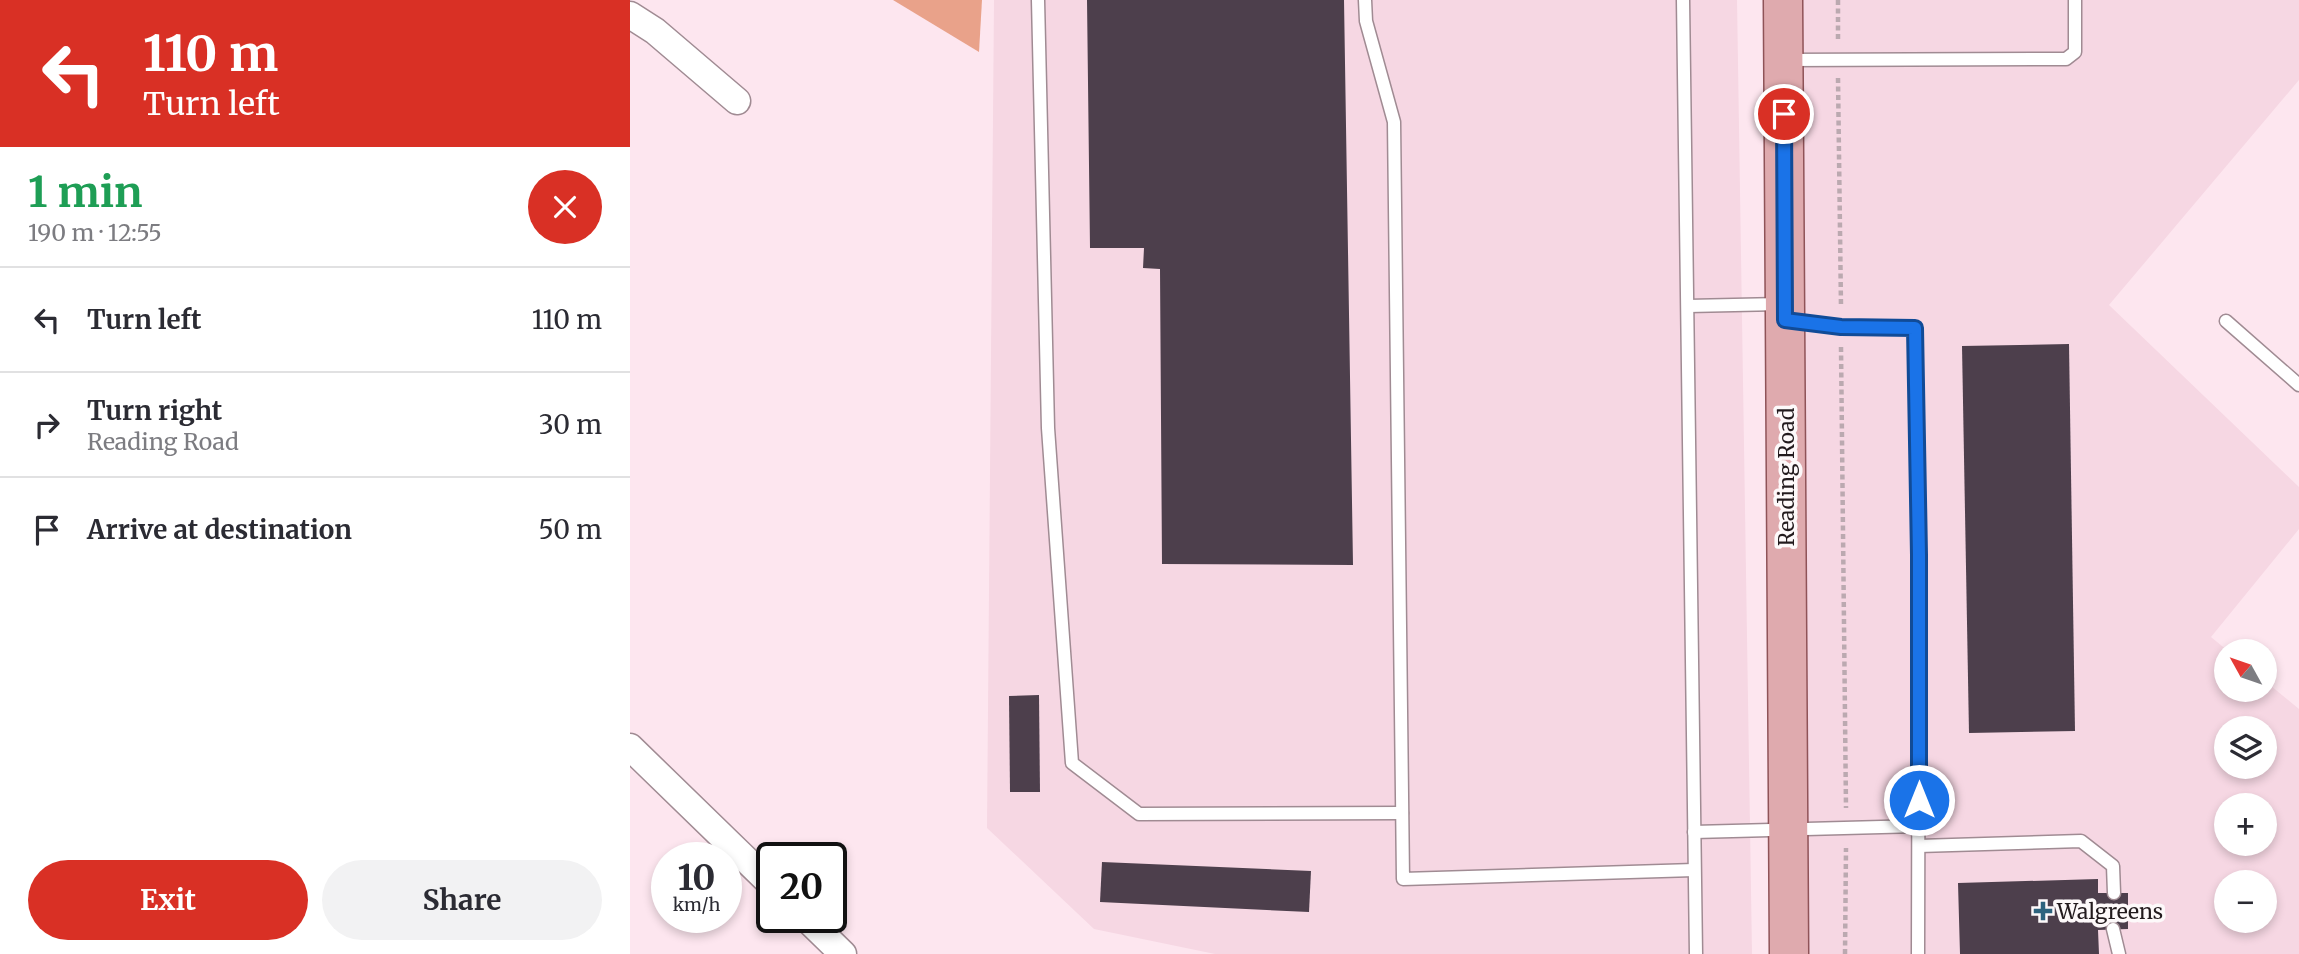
<!DOCTYPE html>
<html lang="en">
<head>
<meta charset="utf-8">
<style>
	:root { --surface:#fff; --page:#f2f2f3; --text:#2b2b33; --muted:#7c7c81; --line:#e1e1e2; --accent:#d93025 }
	body { margin:0; font-family:Merriweather,serif; background:var(--page); color:var(--text); height:100vh; display:flex; flex-direction:column; font-size:26px; white-space:nowrap }
	* { box-sizing:border-box; margin:0 }
	p { font-size:23px; color:var(--muted) }
	.icon { flex:none; width:38px; height:38px; fill:none; stroke:currentColor; stroke-width:2; stroke-linecap:round; stroke-linejoin:round }
	.map { position:relative; flex:1; overflow:hidden }
	.side { display:flex; flex-direction:column; background:var(--surface); width:630px }
	.side>* { flex:none }
	.banner { background:#d93025; color:#fff; overflow:hidden }
	.needle { width:46px; rotate:310deg }
	.buttons { position:absolute; left:1584px; top:639px; display:grid; gap:14px }
	.buttons a { display:grid; place-items:center; width:63px; height:63px; border-radius:50%; background:var(--surface); box-shadow:0 4px 10px #0003; font-size:35px }
	.speed { position:absolute; left:21px; top:842px; display:flex; gap:14px; font-size:35px; font-weight:700; text-align:center }
	.speed>* { display:grid; place-content:center; width:91px; height:91px; border-radius:50%; background:var(--surface); box-shadow:0 4px 10px #0003; line-height:1 }
	.speed small { font-size:18px; font-weight:400 }
	.speed .limit { border:4px solid #111; border-radius:10px; background:#fff; color:#111 }
	.pin { position:absolute; display:grid; place-items:center; width:60px; height:60px; color:#fff; margin:-30px; border:4px solid #fff; border-radius:50%; box-shadow:0 2px 7px #0007 }
	.me { position:absolute; width:77px; margin:-38px; rotate:0deg; stroke-linejoin:round; filter:drop-shadow(0 0 5px #0008) }
	.turn { display:flex; align-items:center; gap:24px; height:147px; padding:0 28px; font-size:32px }
	.turn .icon { width:91px; height:91px; stroke-width:2.5 }
	.turn b { display:block; font-size:49px; line-height:60px }
	.round { display:grid; place-items:center; flex:none; width:74px; height:74px; border-radius:37px; background:var(--page) }
	.summary { display:flex; align-items:center; justify-content:space-between; height:119px; padding:0 28px }
	h1 { font-size:42px; font-weight:700; line-height:52px; color:#1e9e55 }
	.primary-button { display:flex; gap:14px; margin-top:auto; padding:14px 28px }
	.primary-button a { flex:1; height:80px; border-radius:42px; background:var(--accent); color:#fff; font-size:28px; font-weight:700; line-height:80px; text-align:center }
	.primary-button a+a { background:var(--page); color:var(--text) }
	ul { padding:0; list-style:none }
	li { display:flex; align-items:center; gap:21px; height:105px; padding:0 28px; border-top:2px solid var(--line) }
	li div { flex:1 }
	li b { display:block; font-size:26px }
	li em { font-style:normal }
	main { display:flex; flex:1; min-height:0 }
	.map>svg:first-child { display:block }
	.built { fill:#f6d7e3; fill-rule:evenodd }
	.forest { fill:#e9a28a }
	.building { fill:#4d3f4c }
	.lines { fill:none; stroke-linecap:round; stroke-linejoin:round }
	.lane-casing { stroke:#a08b93; stroke-width:15 }
	.street-casing { stroke:#a08b93; stroke-width:29 }
	.primary-casing { stroke:#8f5358; stroke-width:41 }
	.path { stroke:#bba9b0; stroke-width:4.5; stroke-dasharray:5 3.5; stroke-linecap:butt }
	.lane { stroke:#fff; stroke-width:12 }
	.street { stroke:#fff; stroke-width:26 }
	.primary { stroke:#dfaaae; stroke-width:38 }
	.route-casing { stroke:#114b97; stroke-width:18 }
	.route { stroke:#1a73e8; stroke-width:12 }
	.poi-dot { fill:#2d637e; stroke:#fdf9fa; stroke-width:2.5 }
	.labels { text-anchor:middle; dominant-baseline:central; stroke-width:7; stroke-linejoin:round; paint-order:stroke }
	.street-label { font-size:21px; fill:#221a1d; stroke:#fdf9fa }
	.poi-label { font-size:21px; fill:#221a1d; stroke:#fdf9fa; text-anchor:start }
</style>
</head>
<body>
<main>
<section class="side">
<div class="banner">
<div class="turn"><svg class="icon" aria-label="left" viewBox="0 0 24 24"><path d="M17 20v-9H6M10 6l-5 5 5 5"/></svg><div><b>110 m</b>Turn left</div></div>
</div>
<div class="summary"><div><h1>1 min</h1><p>190 m · 12:55</p></div><a class="round" style="background:#d93025;color:#fff"><svg class="icon" aria-label="close" viewBox="0 0 24 24"><path d="M6 6l12 12M18 6L6 18"/></svg></a></div>
<ul>
<li><svg class="icon" aria-label="left" viewBox="0 0 24 24"><path d="M17 20v-9H6M10 6l-5 5 5 5"/></svg><div><b>Turn left</b></div><em>110 m</em></li>
<li><svg class="icon" aria-label="right" viewBox="0 0 24 24"><path d="M7 20v-9h11M14 6l5 5-5 5"/></svg><div><b>Turn right</b><p>Reading Road</p></div><em>30 m</em></li>
<li><svg class="icon" aria-label="arrive" viewBox="0 0 24 24"><path d="M6 21V4h12l-3 4 3 4H6"/></svg><div><b>Arrive at destination</b></div><em>50 m</em></li>
</ul>
<div class="primary-button"><a>Exit</a><a>Share</a></div>
</section>
<div class="map">
<svg width="1669" height="954" viewBox="0 0 1669 954">
	<rect width="100%" height="100%" fill="#fde6ef"/>
	<g class="built">
		<path d="M364,0H1107L1122,954H585L464,929L357,828Z"/>
		<path d="M1153,0H1669V80L1479,305L1669,487V529L1581,637L1598,651H1596V690H1634L1635,681L1669,709V954H1159ZM1596,728H1634V766H1596ZM1596,805H1634V844H1596ZM1596,882H1634V920H1596Z"/>
	</g>
	<path class="forest" d="M263,0H352L349,52Z"/>
	<g class="building">
		<path d="M457,0H714L723,565L532,564L530,269L513,268L514,248H460Z"/>
		<path d="M1439,344L1445,731L1339,733L1332,346Z"/>
		<path d="M409,695L410,792H380L379,696Z"/>
		<path d="M472,862L681,871L679,912L470,902Z"/>
		<path d="M1468,879V893H1498V929L1468,930L1469,954H1330L1328,883Z"/>
	</g>
	<g class="lines">
		<g class="lane-casing">
			<g id="lane">
				<path d="M408,0L418,428L442,763L509,814L772,813"/>
				<path d="M735,0L736,21L764,122L773,879L1064,870"/>
				<path d="M1053,0L1066,954"/>
				<path d="M1157,60L1436,59L1445,52V0"/>
				<path d="M1058,306L1152,304"/>
				<path d="M1159,321L1211,327L1285,328L1289,555L1288,954"/>
				<path d="M1596,321L1669,385"/>
				<path d="M1064,832L1289,826"/>
				<path d="M1289,846L1451,841L1483,866L1484,893"/>
				<path d="M1483,929L1489,954"/>
			</g>
		</g>
		<g class="street-casing">
			<g id="street">
				<path d="M0,15L25,31L107,101"/>
				<path d="M0,747L142,885"/>
				<path d="M175,917L213,954"/>
			</g>
		</g>
		<g class="primary-casing">
			<path id="primary" d="M1153,0L1159,954"/>
		</g>
		<g class="path">
			<path d="M1208,0V41"/>
			<path d="M1208,78L1211,307"/>
			<path d="M1211,347L1216,808"/>
			<path d="M1215,954L1216,848"/>
		</g>
		<use href="#lane" class="lane"/>
		<use href="#street" class="street"/>
		<use href="#primary" class="primary"/>
	</g>
	<g class="lines">
		<g class="route-casing">
			<path id="route" d="M1154,114L1155,320L1211,327L1285,328L1289,555V800"/>
		</g>
		<use href="#route" class="route"/>
	</g>
	<path class="poi-dot" d="M1409.5 900.5h7v7h7v7h-7v7h-7v-7h-7v-7h7z"/>
	<g class="labels">
		<g class="street-label">
			<text transform="translate(1156 477) rotate(-90)">Reading Road</text>
		</g>
		<g class="poi-label">
			<text x="1427" y="911">Walgreens</text>
		</g>
	</g>
</svg>
<div class="buttons">
<a><svg class="needle" viewBox="-14 -14 28 28"><path d="M0-13l5 13h-10z" fill="#e53935"/><path d="M0 13l5-13h-10z" fill="#7c7c81"/></svg></a>
<a><svg class="icon" aria-label="layers" viewBox="0 0 24 24"><path d="M12 4l9 5-9 5-9-5zM3 14l9 5 9-5"/></svg></a>
<a>+</a>
<a>−</a>
</div>
<div class="speed"><div>10<small>km/h</small></div><div class="limit">20</div></div>
<div class="pin" style="left:1154px;top:114px;background:#d93025"><svg class="icon" aria-label="arrive" viewBox="0 0 24 24"><path d="M6 21V4h12l-3 4 3 4H6"/></svg></div>
<svg class="me" style="left:1289px;top:800px" viewBox="-20 -20 40 40"><circle r="17" fill="#1a73e8" stroke="#fff" stroke-width="3"/><path d="M0-11L8 9 0 5-8 9z" fill="#fff"/></svg>
</div>
</main>
</body>
</html>
